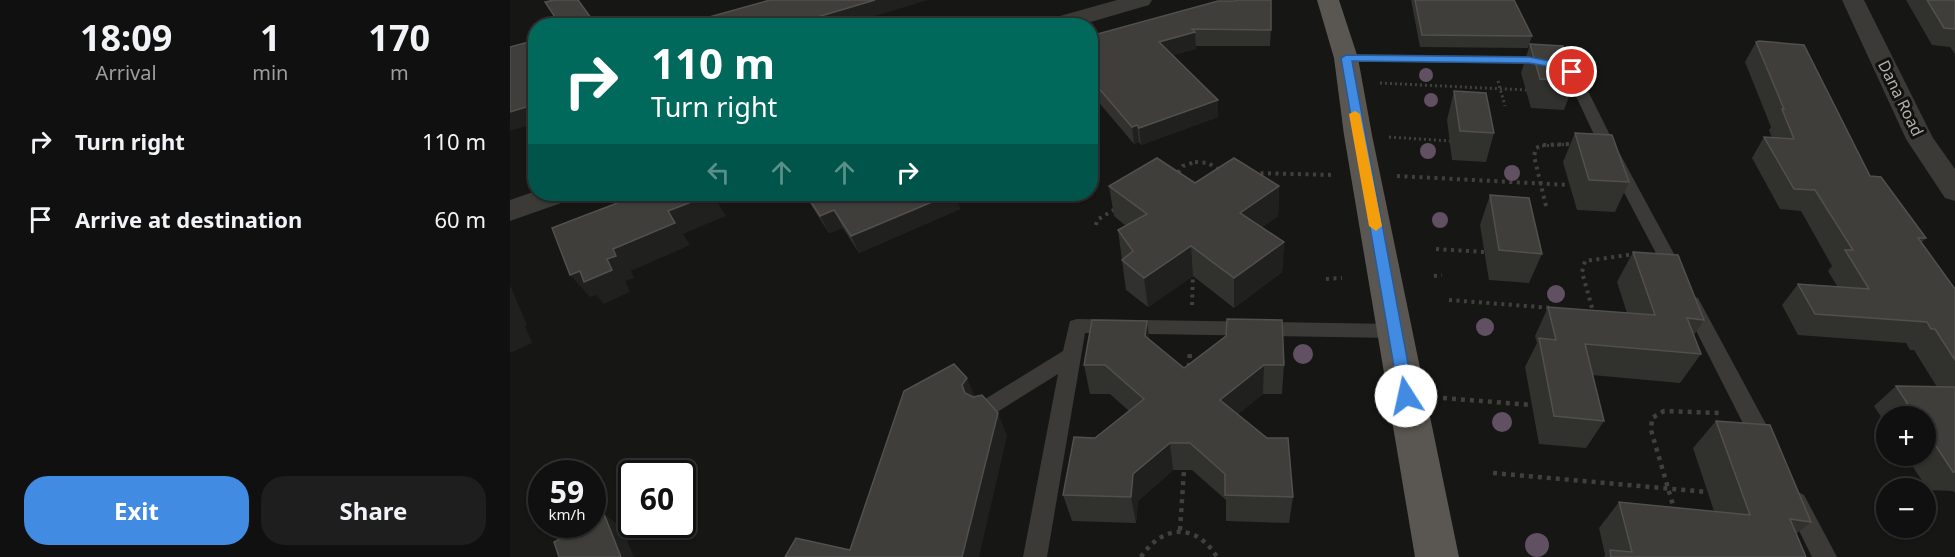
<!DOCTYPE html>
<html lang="en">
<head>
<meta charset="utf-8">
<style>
	:root { --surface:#101010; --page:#1e1e1e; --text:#f1f3f6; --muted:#9c9d9f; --line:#303030; --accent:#418be2 }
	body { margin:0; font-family:"Noto Sans",sans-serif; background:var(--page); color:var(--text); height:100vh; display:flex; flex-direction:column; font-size:22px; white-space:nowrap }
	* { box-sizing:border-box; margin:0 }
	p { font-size:20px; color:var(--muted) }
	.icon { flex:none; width:33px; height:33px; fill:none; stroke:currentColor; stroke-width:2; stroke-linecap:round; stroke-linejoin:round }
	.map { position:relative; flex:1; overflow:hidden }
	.panel { display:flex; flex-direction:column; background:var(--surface); width:510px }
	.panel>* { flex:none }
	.hud { position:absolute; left:18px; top:18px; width:570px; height:183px; border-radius:24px; box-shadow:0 2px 4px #0004,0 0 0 2px var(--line); background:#00695c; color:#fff; overflow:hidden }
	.tools { position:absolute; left:1366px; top:406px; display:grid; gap:12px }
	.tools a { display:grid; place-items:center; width:60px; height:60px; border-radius:50%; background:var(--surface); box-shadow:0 2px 4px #0004,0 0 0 2px var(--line); font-size:30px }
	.speed { position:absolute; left:18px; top:460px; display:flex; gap:12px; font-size:30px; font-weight:700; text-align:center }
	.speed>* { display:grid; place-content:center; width:78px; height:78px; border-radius:50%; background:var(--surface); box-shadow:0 2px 4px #0004,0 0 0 2px var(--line); line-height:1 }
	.speed small { font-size:15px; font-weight:400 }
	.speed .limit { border:3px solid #111; border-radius:9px; background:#fff; color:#111 }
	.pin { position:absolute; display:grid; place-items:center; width:51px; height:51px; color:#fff; margin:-26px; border:3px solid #fff; border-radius:50%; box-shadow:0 2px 6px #0007 }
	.me { position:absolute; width:66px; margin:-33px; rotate:350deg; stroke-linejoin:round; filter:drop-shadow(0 0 4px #0008) }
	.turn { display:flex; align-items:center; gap:21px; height:126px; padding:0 24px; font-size:27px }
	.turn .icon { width:78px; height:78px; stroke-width:2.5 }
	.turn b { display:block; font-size:42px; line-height:51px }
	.lanes { display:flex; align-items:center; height:57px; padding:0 24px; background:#0003; justify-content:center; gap:30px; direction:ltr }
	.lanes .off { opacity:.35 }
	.eta { display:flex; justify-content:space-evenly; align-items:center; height:102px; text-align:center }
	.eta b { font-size:36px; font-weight:700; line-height:42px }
	.button { display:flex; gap:12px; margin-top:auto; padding:12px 24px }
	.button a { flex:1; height:69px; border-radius:24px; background:var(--accent); color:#fff; font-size:24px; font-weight:700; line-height:69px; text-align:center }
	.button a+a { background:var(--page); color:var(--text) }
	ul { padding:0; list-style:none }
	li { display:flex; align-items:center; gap:18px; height:78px; padding:0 24px }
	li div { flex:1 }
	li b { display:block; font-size:22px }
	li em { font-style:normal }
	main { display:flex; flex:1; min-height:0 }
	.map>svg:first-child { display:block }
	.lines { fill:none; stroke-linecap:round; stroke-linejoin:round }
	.path-far2 { stroke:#42403c; stroke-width:3; stroke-dasharray:2 3; stroke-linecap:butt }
	.path-far1 { stroke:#42403c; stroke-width:4; stroke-dasharray:3 4.5; stroke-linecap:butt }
	.path { stroke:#42403c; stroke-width:4.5; stroke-dasharray:4 5; stroke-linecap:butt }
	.lane { fill:#3b3a36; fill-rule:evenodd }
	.street { fill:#3b3a36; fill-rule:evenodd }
	.primary { fill:#5a5752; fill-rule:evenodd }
	.tree { fill:#605061 }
	.wall { fill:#31312e }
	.shaded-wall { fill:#20201f }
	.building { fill:#3f3e3b; stroke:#52504c; stroke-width:1.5 }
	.route { fill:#418be2; stroke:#2a5a93; stroke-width:1.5 }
	.slow { fill:#f59e0b }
	.labels { text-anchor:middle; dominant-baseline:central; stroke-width:6; stroke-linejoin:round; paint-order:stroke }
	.far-street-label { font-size:16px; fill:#b5b0a8; stroke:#111110 }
</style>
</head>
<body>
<main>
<section class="panel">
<div class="eta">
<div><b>18:09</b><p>Arrival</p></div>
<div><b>1</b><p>min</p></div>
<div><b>170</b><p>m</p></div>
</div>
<ul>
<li><svg class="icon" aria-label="right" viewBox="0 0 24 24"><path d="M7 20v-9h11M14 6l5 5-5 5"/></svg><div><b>Turn right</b></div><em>110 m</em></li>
<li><svg class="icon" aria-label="arrive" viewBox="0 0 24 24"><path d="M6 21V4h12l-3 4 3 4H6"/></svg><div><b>Arrive at destination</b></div><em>60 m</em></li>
</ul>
<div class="button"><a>Exit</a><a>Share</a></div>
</section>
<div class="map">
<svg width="1445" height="557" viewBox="0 0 1445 557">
	<rect width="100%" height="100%" fill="#161615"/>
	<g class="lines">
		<g class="path-far2">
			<path d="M988,81L995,106"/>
			<path d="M870,83L1016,90"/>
			<path d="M879,137L940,141"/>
			<path d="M1032,146L1063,144"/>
		</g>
		<g class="path-far1">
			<path d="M685,162L698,163L708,169L710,178C699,191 683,191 669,183L667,174L673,166Z"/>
			<path d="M743,173L825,175"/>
			<path d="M887,176L1059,185"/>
			<path d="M1036,206L1024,156L1026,148L1033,145L1059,144"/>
			<path d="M586,225L587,220L607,208"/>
			<path d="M926,249L974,252"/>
			<path d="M924,276L932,275"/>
			<path d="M816,279L832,278"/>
			<path d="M939,300L1043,308"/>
			<path d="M682,305L683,273"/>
			<path d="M1084,315L1072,272L1075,261L1125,254"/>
		</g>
		<g class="path">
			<path d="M679,367L680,351"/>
			<path d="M933,398L1022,405"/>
			<path d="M983,473L1197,492"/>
			<path d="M1165,512L1141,430L1142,418L1154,411L1209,413"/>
			<path d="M670,530L674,470"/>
			<path d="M631,557C653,524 686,523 707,557"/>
		</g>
		<g class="lane">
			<path d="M836,54L1019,56L1050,62L1067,69L1104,143L1176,276L1173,281L1167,283L1161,281L1158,276L1088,143L1056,75L1041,68L1019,64L831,61L829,58L831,55Z"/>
			<path d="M1181,296L1188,298L1264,439L1267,446L1264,453L1256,455L1248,453L1172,303L1174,298Z"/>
			<path d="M567,319L885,324L892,326L895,331L892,336L885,338L575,333L537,557H513L548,374L481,416L474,419L467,416L464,410L467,404L553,351L560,321Z"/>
			<path d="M1286,491L1294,495L1327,557H1302L1275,502L1278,495Z"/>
		</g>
		<g class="street">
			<path d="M607,0H642L639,5L567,26H529L532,21Z"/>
			<path d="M1332,0H1354L1423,138L1445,169V201L1435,198L1396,139Z"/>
			<path d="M26,191V194H62L57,201L0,221V200Z"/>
		</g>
		<path class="primary" d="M807,0H829L848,58L862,135L949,557H905L834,135L824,58Z"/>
	</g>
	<g class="tree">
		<circle cx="916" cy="75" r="7"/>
		<circle cx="921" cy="100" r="7"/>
		<circle cx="918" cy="151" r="8"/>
		<circle cx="1002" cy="173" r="8"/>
		<circle cx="930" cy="220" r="8"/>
		<circle cx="1046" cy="294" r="9"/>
		<circle cx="975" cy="327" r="9"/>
		<circle cx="793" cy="354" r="10"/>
		<circle cx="992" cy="422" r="10"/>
		<circle cx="1027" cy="545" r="12"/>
	</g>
	<g class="wall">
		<path d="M901,0H1004L1022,36L1018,48L910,47Z"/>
		<path d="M1396,0H1445V54L1440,47L1422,45Z"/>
		<path d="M708,1L761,30L760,46H686V49L663,55L708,100V117L631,145L629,142L624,144L580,92V36Z"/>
		<path d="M1246,42L1360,176L1416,238L1412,242L1445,289V493L1443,491L1418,490L1396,456H1416V417H1377V426L1364,406L1386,386L1427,387L1404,350H1400L1396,343L1288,335L1272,305L1288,284L1327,286L1318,271L1322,266L1291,211L1270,209L1242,158L1254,137L1262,138L1259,130L1261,127L1235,62Z"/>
		<path d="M1020,44L1065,81L1054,110L1021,108L1011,73Z"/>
		<path d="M944,91L984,133L976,162L942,160L937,120Z"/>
		<path d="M1065,133L1119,182L1105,212L1067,210L1053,162Z"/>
		<path d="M685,183L769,186L768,216L752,227L774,242L772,272L724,308L683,276L638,307L616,290L608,230L616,226L604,216L599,186Z"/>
		<path d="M294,194H445L450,209L349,253L333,228L319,233Z"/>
		<path d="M980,195L1032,254L1019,283L979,280L970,225Z"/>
		<path d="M1123,252L1194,320L1184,335L1191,354L1170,383L1082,375L1094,421L1076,448L1029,444L1015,367L1027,343L1025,336L1038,307L1117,313L1107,282Z"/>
		<path d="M716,336L774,365L772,394H753L728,414L783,497L779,523L716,521V500L682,470H663L628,501L626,523L562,521L553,495L585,438L619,411L600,394H580L574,365L639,340L674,368Z"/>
		<path d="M1206,421L1301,522L1286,534L1296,557H1094L1095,555L1089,528L1109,502L1204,511L1183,448Z"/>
	</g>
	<g class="shaded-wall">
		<path d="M365,0H418L332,26H277Z"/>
		<path d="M685,32L686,49L651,58L649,42Z"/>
		<path d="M708,100V117L631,145L629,128Z"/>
		<path d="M26,104V123L0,131V112Z"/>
		<path d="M627,125L629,142L624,144L622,127Z"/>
		<path d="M769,186L768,216L729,243L730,213Z"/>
		<path d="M202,194L216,216L173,234L180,245L121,271L124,278L115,281L120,292L94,304L86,295L80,297L60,275L97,259L103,249L158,211Z"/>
		<path d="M441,194H445L450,209L349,253L341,236Z"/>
		<path d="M324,210L333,228L319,233L310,216Z"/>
		<path d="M774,242L772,272L724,308V278Z"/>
		<path d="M681,246L683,276L638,307L634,278Z"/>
		<path d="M0,285L17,325L15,326L22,343L0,353Z"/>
		<path d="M637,321L641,350L635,336Z"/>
		<path d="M754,365L753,394L711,428L710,400Z"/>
		<path d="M457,378L467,402L465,417L452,385Z"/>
		<path d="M488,413L497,436L469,557H452Z"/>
		<path d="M660,443L663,470L628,501L626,523L621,497L623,474Z"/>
		<path d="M94,514L112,528L124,557H111Z"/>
	</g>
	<g class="building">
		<path d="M44,0H68L87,26H51L35,2Z"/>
		<path d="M260,0H365L277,26H167Z"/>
		<path d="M726,0H761V30L682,29L685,32L649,42L708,100L629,128L627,125L622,127L580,78V36L708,1H725Z"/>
		<path d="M905,0H1004L1022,36L912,35Z"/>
		<path d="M1417,0H1445V29L1434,28Z"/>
		<path d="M146,20L159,26H133Z"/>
		<path d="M26,40V104L0,112V47Z"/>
		<path d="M1249,41L1294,45L1360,176L1371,177L1416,238H1408L1445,289V360L1425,329H1421L1417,322L1305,314L1288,284L1359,289L1335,250H1343L1305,190L1284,189L1254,137L1284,139L1272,109H1274L1246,42Z"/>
		<path d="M1020,44L1053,46L1065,81L1030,79Z"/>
		<path d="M944,91L976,93L984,133L950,131Z"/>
		<path d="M1065,133L1102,135L1119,182L1079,180Z"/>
		<path d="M647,158L685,183L724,158L769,186L730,213L774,242L724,278L681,246L634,278L612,260L623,251L608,230L637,214L599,186Z"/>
		<path d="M118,194H202L158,211L165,223L103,249L106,256L97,259L102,270L74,282L70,271L60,275L42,228L110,202L108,197Z"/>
		<path d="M296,194H441L341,236L324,210L310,216Z"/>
		<path d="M980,195L1019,198L1032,254L989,250Z"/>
		<path d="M1123,252L1168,255L1194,320L1177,318L1191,354L1075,344L1094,421L1044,416L1029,338L1046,340L1038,307L1145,315Z"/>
		<path d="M717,319L772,320L774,365H754L710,400L757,438H778L783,497L715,495V474L680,443H660L623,474L621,497L553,495L564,437L585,438L634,399L595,365H574L582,320L637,321L635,336L674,368L716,336Z"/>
		<path d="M444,364L457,378L452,385L455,393L463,397L472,395L488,413L452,557H275L286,538L340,550L394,391Z"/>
		<path d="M1386,386L1445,387V472H1443L1416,431V417H1406Z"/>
		<path d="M1206,421L1260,425L1301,522L1280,519L1296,557H1101L1100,550L1122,552L1109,502L1240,515Z"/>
		<path d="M94,514L111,557H49L44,542L74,525H82V520Z"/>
	</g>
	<path class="route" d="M836,55L1019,57L1049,63L1067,72L1062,76L1043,67L1019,63L842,61L904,396L902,401L896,402L891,401L889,396L831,58Z"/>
	<path class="slow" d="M845,111L850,114L872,226L866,231L859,226L839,114Z"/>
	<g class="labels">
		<g class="far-street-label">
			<text transform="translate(1391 98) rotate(64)">Dana Road</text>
		</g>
	</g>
</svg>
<div class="tools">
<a>+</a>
<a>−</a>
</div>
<div class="speed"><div>59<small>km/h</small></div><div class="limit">60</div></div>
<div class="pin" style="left:1062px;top:72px;background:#d93025"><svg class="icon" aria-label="arrive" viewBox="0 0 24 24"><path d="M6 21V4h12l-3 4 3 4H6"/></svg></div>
<svg class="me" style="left:896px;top:396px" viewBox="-20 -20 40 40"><circle r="19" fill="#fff"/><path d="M0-13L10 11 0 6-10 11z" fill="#418be2"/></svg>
<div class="hud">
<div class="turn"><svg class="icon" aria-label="right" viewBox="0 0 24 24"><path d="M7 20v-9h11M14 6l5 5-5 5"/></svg><div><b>110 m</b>Turn right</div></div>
<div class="lanes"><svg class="icon off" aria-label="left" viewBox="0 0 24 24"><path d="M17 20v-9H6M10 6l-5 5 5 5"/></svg><svg class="icon off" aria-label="ahead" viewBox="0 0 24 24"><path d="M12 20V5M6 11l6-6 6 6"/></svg><svg class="icon off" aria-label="ahead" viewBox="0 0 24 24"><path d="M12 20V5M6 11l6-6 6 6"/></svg><svg class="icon" aria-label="right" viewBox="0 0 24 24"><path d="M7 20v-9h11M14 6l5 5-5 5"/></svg></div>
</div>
</div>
</main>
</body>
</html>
